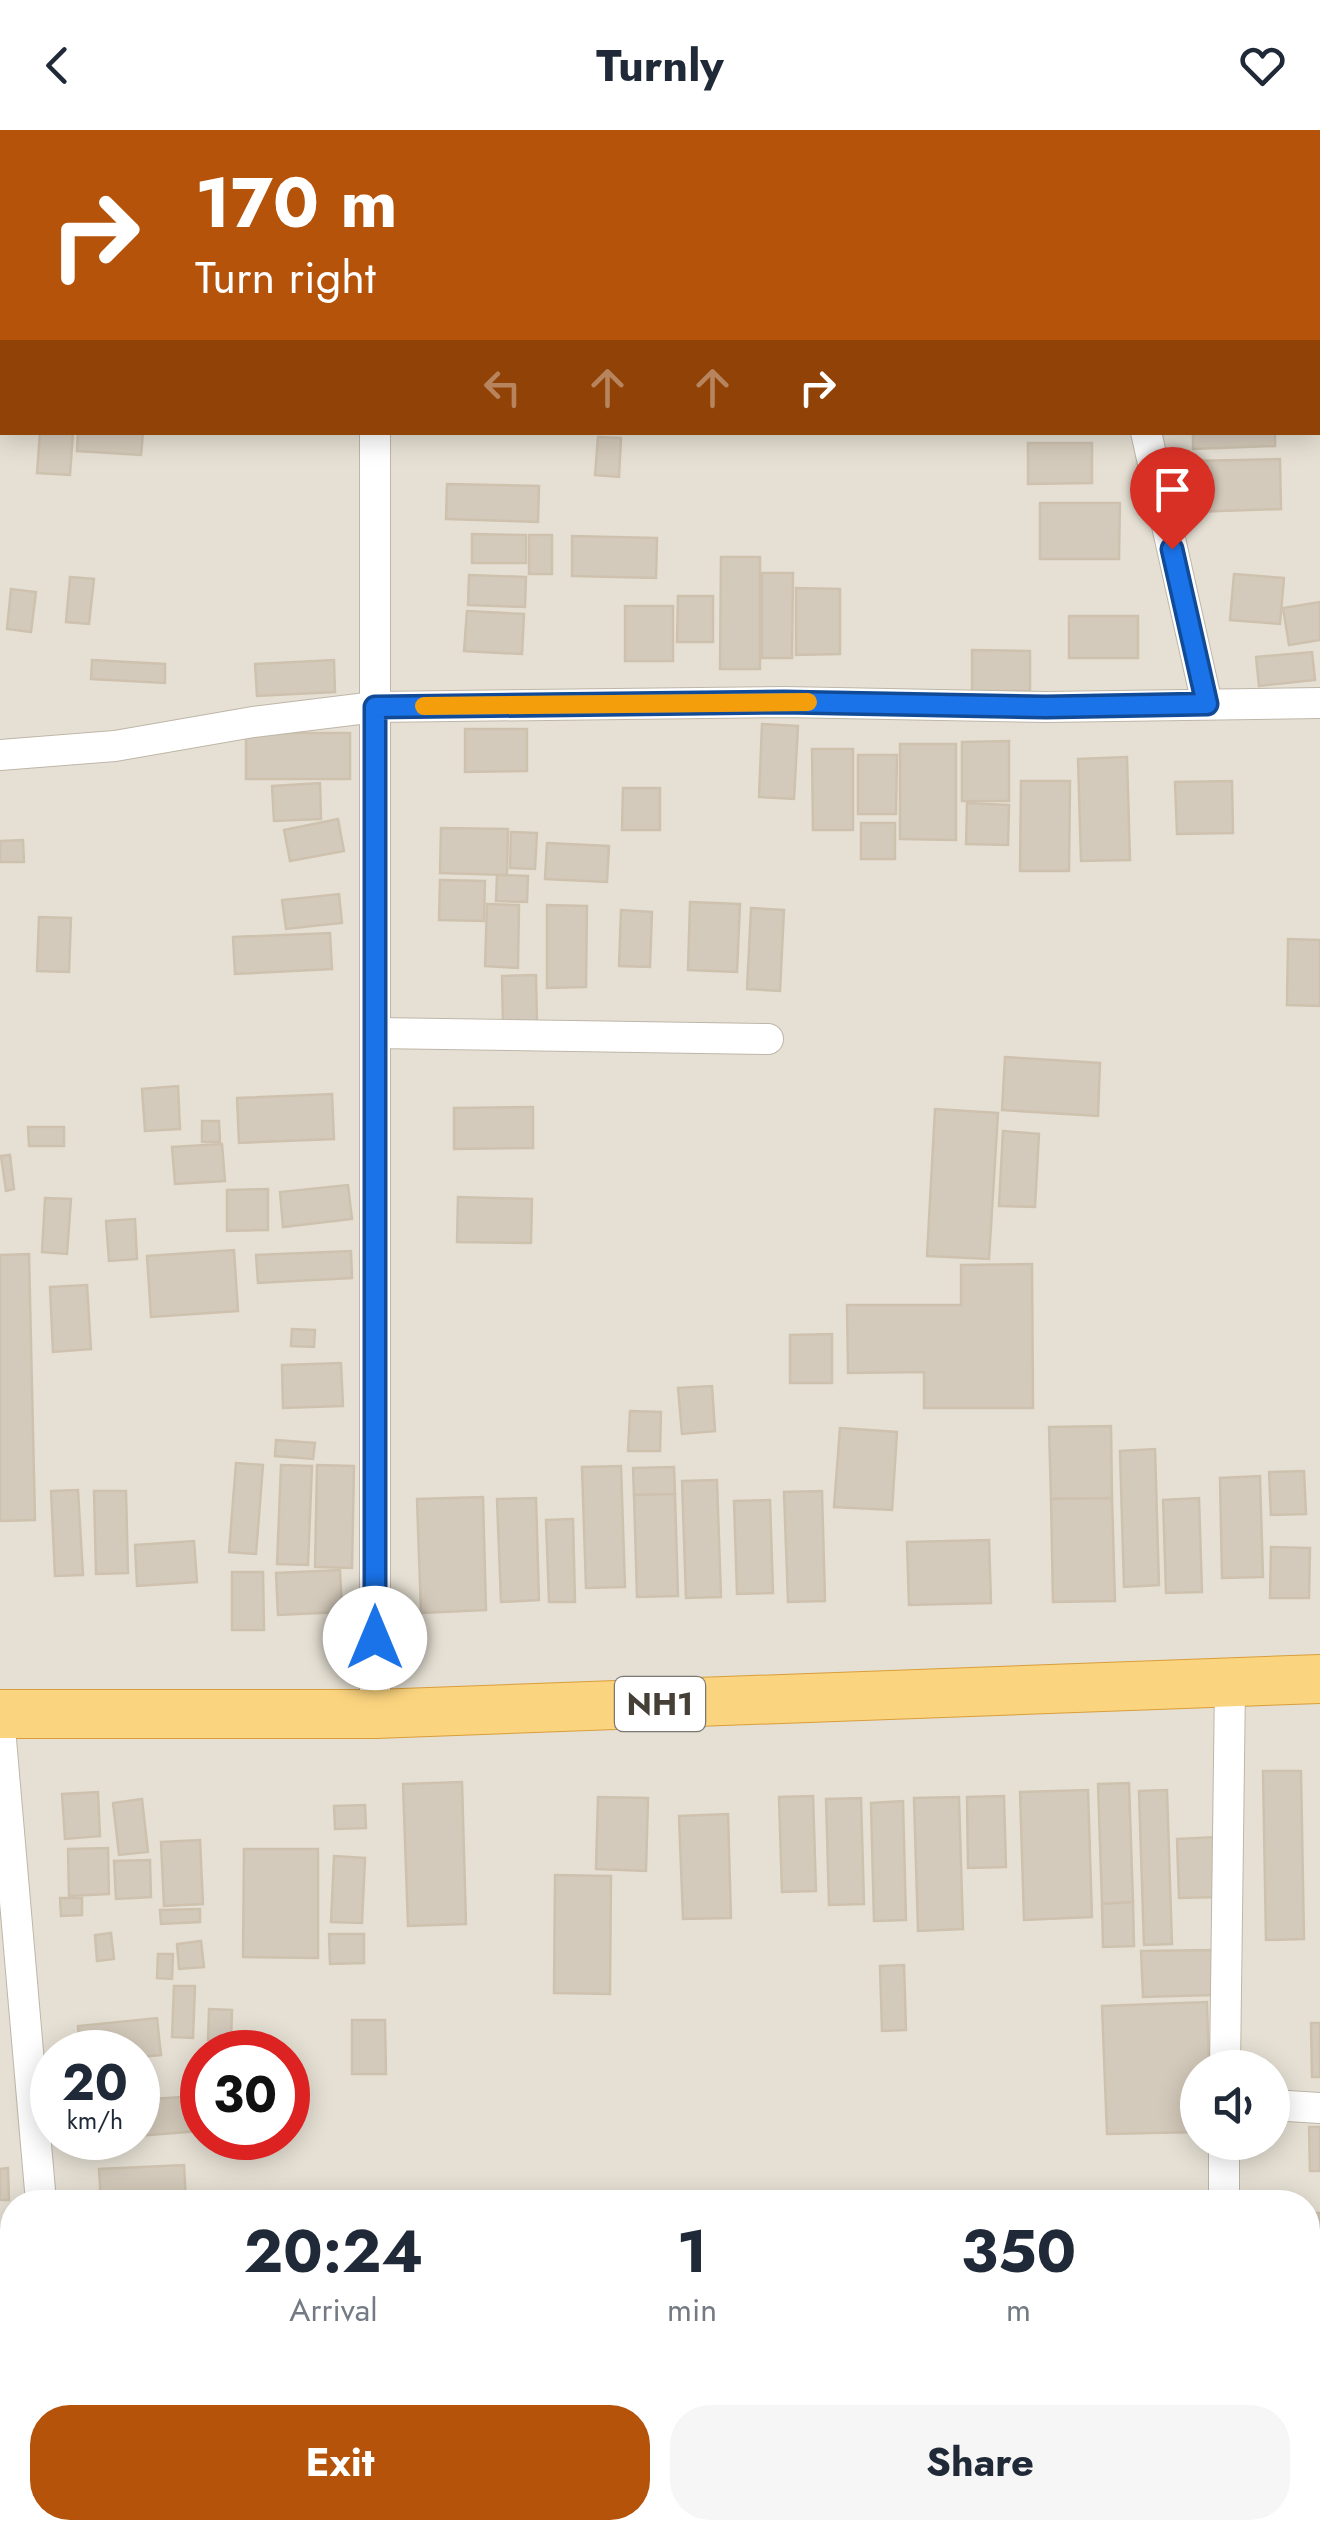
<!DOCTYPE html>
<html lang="en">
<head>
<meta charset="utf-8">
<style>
	:root { --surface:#fff; --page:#f6f6f7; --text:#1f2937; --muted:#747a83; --accent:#b45309 }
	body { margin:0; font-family:Jost,sans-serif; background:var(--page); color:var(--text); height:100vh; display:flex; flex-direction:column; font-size:38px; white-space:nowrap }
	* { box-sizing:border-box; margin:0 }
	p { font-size:32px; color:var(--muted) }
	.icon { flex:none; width:55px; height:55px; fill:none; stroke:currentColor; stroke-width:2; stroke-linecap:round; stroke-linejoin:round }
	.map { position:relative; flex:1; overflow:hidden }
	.panel { position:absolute; left:0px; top:2060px; width:1320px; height:350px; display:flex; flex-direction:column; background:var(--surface); border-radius:40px 40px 0 0; box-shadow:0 5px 25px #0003 }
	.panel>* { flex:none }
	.banner { position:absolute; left:0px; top:0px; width:1320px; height:305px; box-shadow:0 5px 25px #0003; background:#b45309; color:#fff; overflow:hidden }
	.buttons { position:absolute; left:1180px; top:1920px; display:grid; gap:20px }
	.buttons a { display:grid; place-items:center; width:110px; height:110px; border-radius:50%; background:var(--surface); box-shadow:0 5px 25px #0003; font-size:50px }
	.speed { position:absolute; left:30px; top:1900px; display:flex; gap:20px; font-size:50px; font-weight:700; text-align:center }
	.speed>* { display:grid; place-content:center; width:130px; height:130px; border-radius:50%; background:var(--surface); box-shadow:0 5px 25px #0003; line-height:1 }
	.speed small { font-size:25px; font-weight:400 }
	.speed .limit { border:15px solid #d22; background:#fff; color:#111 }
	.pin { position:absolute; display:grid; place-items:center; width:85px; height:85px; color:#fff; margin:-102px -42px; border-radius:50% 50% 50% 0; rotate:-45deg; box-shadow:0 0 10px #0007 }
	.pin .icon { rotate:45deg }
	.me { position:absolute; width:110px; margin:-55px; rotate:0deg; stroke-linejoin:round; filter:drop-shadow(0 0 8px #0008) }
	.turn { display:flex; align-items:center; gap:35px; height:210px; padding:0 30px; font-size:45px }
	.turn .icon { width:130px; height:130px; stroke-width:2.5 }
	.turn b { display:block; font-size:70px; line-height:85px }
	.lanes { display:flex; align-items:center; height:95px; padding:0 30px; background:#0003; justify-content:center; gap:50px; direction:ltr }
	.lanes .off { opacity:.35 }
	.eta { display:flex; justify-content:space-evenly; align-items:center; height:170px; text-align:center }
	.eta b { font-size:60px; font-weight:700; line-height:70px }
	.primary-button { display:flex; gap:20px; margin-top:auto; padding:20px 30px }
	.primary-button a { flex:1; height:115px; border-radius:40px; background:var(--accent); color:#fff; font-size:40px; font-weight:700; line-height:115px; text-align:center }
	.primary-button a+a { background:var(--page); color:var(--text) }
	header { display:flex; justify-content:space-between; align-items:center; height:130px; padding:0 30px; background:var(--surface); font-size:45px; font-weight:700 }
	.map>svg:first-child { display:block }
	.residential { fill:#e6e0d4; fill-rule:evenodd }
	.building { fill:#d4cabb; stroke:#cec2af; stroke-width:2.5 }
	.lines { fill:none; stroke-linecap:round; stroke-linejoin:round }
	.minor-casing { stroke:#beb6a8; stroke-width:32 }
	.trunk-casing { stroke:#d99e39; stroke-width:50 }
	.minor { stroke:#fff; stroke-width:30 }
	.trunk { stroke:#fbd47f; stroke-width:48 }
	.route-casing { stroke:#114b97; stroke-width:25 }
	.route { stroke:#1a73e8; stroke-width:18 }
	.slow { stroke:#f59e0b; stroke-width:18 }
	.labels { text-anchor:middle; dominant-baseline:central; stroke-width:10; stroke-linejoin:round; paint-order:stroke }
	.shield { fill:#fff; stroke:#7d7972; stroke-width:2.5 }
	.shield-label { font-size:32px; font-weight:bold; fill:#453f35 }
</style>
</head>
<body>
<header><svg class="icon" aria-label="back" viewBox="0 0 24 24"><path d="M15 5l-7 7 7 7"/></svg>Turnly<svg class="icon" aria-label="heart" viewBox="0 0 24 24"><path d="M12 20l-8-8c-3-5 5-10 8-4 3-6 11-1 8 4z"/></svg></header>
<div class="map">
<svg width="1320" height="2410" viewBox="0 0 1320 2410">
	<rect width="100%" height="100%" fill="#f2eee6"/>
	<path class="residential" d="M0,0H1320V2410H0ZM2,2H1318V302H2ZM52,1922H138V2008H52ZM202,1922H288V2008H202ZM1198,1938H1272V2012H1198ZM12,2072H1308V2398H12Z"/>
	<g class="building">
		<path d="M40,302H73L70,345L37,343Z"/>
		<path d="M78,302H143L141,325L77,321Z"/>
		<path d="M1193,302H1275V316L1193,319Z"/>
		<path d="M598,307L621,308L619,347L595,345Z"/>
		<path d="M1028,313H1092V353L1028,354Z"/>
		<path d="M1280,329L1281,379L1194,382L1192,331Z"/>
		<path d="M447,354L539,356L538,392L446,389Z"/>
		<path d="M1040,373H1120L1119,429H1040Z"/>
		<path d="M472,404L526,405V433H472Z"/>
		<rect x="529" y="405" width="23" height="39"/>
		<path d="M572,406L657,408L656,448L572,446Z"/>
		<path d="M721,427H760V539H720Z"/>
		<path d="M762,443H793L792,528H762Z"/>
		<path d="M1234,444L1284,448L1280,494L1230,490Z"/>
		<path d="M469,445L526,447L525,477L468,475Z"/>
		<path d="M70,447L94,449L89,494L66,492Z"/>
		<path d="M796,458L840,459V524L796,525Z"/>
		<path d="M11,459L36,462L31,502L7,499Z"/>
		<path d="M678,466H713V512H677Z"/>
		<path d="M1320,472V510L1289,515L1283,478Z"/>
		<rect x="625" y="476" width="48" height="55"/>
		<path d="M467,481L524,484L522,524L464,521Z"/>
		<rect x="1069" y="486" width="69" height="42"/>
		<path d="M972,520L1030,521V561H972Z"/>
		<path d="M1312,522L1315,550L1259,556L1256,527Z"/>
		<path d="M92,530L165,534V553L91,549Z"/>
		<path d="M334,530L335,562L257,566L255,534Z"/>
		<path d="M762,594L798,596L794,669L759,667Z"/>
		<path d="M465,599H527V641L465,642Z"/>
		<rect x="246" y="603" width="104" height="46"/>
		<path d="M1009,611V671H962V612Z"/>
		<path d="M900,614H956V710L900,709Z"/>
		<path d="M812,619H853V700H813Z"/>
		<path d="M858,625H897L896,684H858Z"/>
		<path d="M1127,627L1130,730L1081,731L1078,629Z"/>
		<path d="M1021,651H1070L1069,741H1020Z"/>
		<path d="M1232,651L1233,703L1177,704L1175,652Z"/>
		<path d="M320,653L321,689L274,691L272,656Z"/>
		<path d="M623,658H660V700H622Z"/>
		<path d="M967,673L1009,675L1008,715L966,714Z"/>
		<path d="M338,689L344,721L290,731L284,700Z"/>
		<rect x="861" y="693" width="34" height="36"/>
		<path d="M441,698L508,699L507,745L440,743Z"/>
		<path d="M511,702L537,703L535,739L510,738Z"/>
		<path d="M23,710L24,732H0V711Z"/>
		<path d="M547,713L609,716L607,752L545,749Z"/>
		<path d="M497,745L528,746L527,772L496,771Z"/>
		<path d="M440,750L485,751L484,791L439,790Z"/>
		<path d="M339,764L342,793L286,799L282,770Z"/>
		<path d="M690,772L740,774L737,842L688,840Z"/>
		<path d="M487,774L519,775L518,838L485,836Z"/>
		<path d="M547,775L587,776L586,857L547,858Z"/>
		<path d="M751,778L784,780L780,861L747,859Z"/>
		<path d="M621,780L652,782L650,837L619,836Z"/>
		<path d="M39,787L71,788L69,842L37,841Z"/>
		<path d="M330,803L332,839L235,844L233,807Z"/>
		<path d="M1288,809L1320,810V876L1287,875Z"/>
		<path d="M536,845L537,895H503L502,846Z"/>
		<path d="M1005,927L1100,933L1098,986L1002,980Z"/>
		<path d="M178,956L180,999L145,1001L142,959Z"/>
		<path d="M332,964L334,1009L239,1013L237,968Z"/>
		<path d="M533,977V1018L454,1019V978Z"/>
		<path d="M935,979L998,983L989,1129L927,1126Z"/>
		<path d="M202,991H219L220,1012H202Z"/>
		<path d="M28,997H64V1016H29Z"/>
		<path d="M1003,1001L1039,1004L1035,1077L999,1076Z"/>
		<path d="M222,1014L225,1051L175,1054L172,1017Z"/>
		<path d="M10,1025L14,1059L6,1061L1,1026Z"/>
		<path d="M348,1055L352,1089L283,1097L280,1062Z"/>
		<path d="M268,1059V1100L227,1101V1060Z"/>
		<path d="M458,1067L532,1069L531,1113L457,1112Z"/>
		<path d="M45,1068L71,1069L67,1124L42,1122Z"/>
		<path d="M135,1089L137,1129L109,1131L106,1091Z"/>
		<path d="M234,1120L238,1181L151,1187L147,1126Z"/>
		<path d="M351,1121L352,1148L258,1153L256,1125Z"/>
		<path d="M29,1124L35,1390L0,1391V1125Z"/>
		<path d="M1032,1134L1033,1278H924V1242L848,1243L847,1175H961V1135Z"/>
		<path d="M87,1155L91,1219L53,1222L50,1157Z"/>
		<path d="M292,1199L315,1200L314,1217L291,1216Z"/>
		<path d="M832,1204V1253H790V1205Z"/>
		<path d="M341,1233L343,1276L283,1278L282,1235Z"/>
		<path d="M712,1256L715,1301L682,1304L678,1258Z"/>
		<path d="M630,1281L661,1282L660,1321H628Z"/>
		<path d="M1111,1296L1112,1368L1051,1369L1049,1297Z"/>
		<path d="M840,1298L897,1302L892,1380L834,1377Z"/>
		<path d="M276,1310L315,1313L313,1329L275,1326Z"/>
		<path d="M1155,1319L1159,1455L1124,1457L1120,1321Z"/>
		<path d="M236,1333L263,1335L256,1424L229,1422Z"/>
		<path d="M281,1335L312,1336L308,1435L277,1434Z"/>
		<path d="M317,1335L354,1336L352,1438L315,1437Z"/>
		<path d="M621,1336L625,1457L586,1458L582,1337Z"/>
		<path d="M674,1337L675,1364L634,1365L633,1338Z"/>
		<path d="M1304,1341L1306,1384L1271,1385L1269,1342Z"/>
		<path d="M1260,1346L1263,1447L1222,1448L1220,1348Z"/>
		<path d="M717,1350L721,1467L686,1468L682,1351Z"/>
		<path d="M78,1360L83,1445L55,1446L51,1361Z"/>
		<path d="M94,1361H126L128,1443L96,1444Z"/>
		<path d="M822,1361L825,1471L788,1472L784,1362Z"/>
		<path d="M675,1364L678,1466L637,1467L634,1365Z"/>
		<path d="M483,1367L486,1480L421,1483L417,1369Z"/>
		<path d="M536,1368L539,1470L501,1472L497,1369Z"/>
		<path d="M1112,1368L1115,1471L1053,1472L1051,1369Z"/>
		<path d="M1199,1368L1202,1462L1166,1463L1163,1370Z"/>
		<path d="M770,1370L773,1463L737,1464L734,1371Z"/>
		<path d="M573,1389L575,1472H549L546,1390Z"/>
		<path d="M989,1410L991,1473L909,1475L907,1412Z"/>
		<path d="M194,1411L197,1452L137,1456L135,1415Z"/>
		<path d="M1271,1417L1310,1418L1309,1468H1270Z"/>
		<path d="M340,1440L342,1482L278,1485L276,1443Z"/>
		<path d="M232,1442H263L264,1500H232Z"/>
		<path d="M1263,1641H1301L1304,1809L1266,1810Z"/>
		<path d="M462,1652L466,1794L408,1796L403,1654Z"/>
		<path d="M1129,1653L1133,1772L1102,1774L1098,1654Z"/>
		<path d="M1088,1660L1092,1787L1024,1790L1020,1662Z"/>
		<path d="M1167,1660L1172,1814L1144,1815L1139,1661Z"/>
		<path d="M98,1662L100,1706L65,1709L62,1664Z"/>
		<path d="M813,1666L816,1761L782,1762L779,1667Z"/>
		<path d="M1004,1666L1006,1737L968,1738L967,1667Z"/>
		<path d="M598,1667L648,1668L646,1741L596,1739Z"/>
		<path d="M959,1667L963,1799L918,1801L914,1668Z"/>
		<path d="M861,1668L864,1774L829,1775L826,1669Z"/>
		<path d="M142,1669L148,1722L119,1725L113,1673Z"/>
		<path d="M903,1671L906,1790L874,1791L871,1673Z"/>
		<path d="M365,1675L366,1698L335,1699L334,1676Z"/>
		<path d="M728,1684L731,1788L683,1789L679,1686Z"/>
		<path d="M1217,1707L1220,1767L1179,1768L1177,1709Z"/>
		<path d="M200,1710L203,1774L164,1776L161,1712Z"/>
		<path d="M108,1718L109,1764L69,1766L68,1719Z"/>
		<path d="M244,1719H318V1828L243,1827Z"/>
		<path d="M334,1726L365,1728L362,1793L331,1792Z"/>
		<path d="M150,1730L151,1767L116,1769L114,1731Z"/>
		<path d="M555,1745L611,1746L610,1864L554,1863Z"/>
		<path d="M60,1768H82V1785L61,1786Z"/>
		<path d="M1133,1772L1134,1816L1103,1817L1102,1774Z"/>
		<path d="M200,1779V1792L161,1794L160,1780Z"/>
		<path d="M111,1803L114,1829L97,1831L95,1805Z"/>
		<path d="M329,1804H364V1833L330,1834Z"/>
		<path d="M201,1811L204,1837L179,1839L177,1814Z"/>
		<path d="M1212,1820L1213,1865L1143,1867L1141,1821Z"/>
		<path d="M158,1824H173L172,1849L157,1848Z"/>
		<path d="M904,1835L906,1900L882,1901L880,1836Z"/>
		<path d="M174,1856H195L193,1908L172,1907Z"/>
		<path d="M1207,1872L1209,1938H1198V2002L1107,2004L1102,1876Z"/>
		<path d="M209,1879L232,1880L231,1910H208Z"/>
		<path d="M157,1888L161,1925L138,1927V1922H80L78,1896Z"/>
		<path d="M352,1890H385L386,1944H352Z"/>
		<path d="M1311,1893H1320V1947H1312Z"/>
		<path d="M196,1966L199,2001L138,2006V1970Z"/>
		<path d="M1309,1997H1320V2041H1310Z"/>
		<path d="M184,2035L186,2071L101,2072L99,2039Z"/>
		<path d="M8,2038L9,2070H0V2039Z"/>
		<rect x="1308" y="2083" width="12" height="71"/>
		<path d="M1320,2176V2214L1308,2215V2177Z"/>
		<rect x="1311" y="2227" width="9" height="80"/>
		<path d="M0,2250H8L10,2284H0Z"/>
		<path d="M0,2290H12V2329L0,2330Z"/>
		<path d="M12,2346V2380L0,2381V2348Z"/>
		<path d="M12,2392V2398H29L31,2410H0V2394Z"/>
		<path d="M160,2398H230L231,2410H161Z"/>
		<path d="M327,2398H371L374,2410H330Z"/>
		<path d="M384,2398H435L438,2410H387Z"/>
		<path d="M450,2398H498L500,2405L453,2410Z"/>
		<path d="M766,2398H789L793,2410H769Z"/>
		<path d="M794,2398H828L831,2410H797Z"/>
		<path d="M859,2398H933L935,2408L861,2410Z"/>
	</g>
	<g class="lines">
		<g class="minor-casing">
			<g id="minor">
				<path d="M1078,0L1079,2"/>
				<path d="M375,2V0"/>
				<path d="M1145,2L1186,0"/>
				<path d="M1146,302L1207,574"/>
				<path d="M0,625L115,616L253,592L375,577L784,572L1046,577L1320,573"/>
				<path d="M375,903L768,909"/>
				<path d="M375,1584V302"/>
				<path d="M0,1598L41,2072"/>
				<path d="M1225,1938L1230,1554"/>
				<path d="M1272,1975L1320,1978"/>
				<path d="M1224,2072V2012"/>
				<path d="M68,2398L70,2410"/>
				<path d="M851,2398L854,2410"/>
				<path d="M1237,2398L1239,2410"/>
				<path d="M609,2410L638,2398"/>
			</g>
		</g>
		<g class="trunk-casing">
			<path id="trunk" d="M0,1584H375L1320,1549"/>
		</g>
		<use href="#minor" class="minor"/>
		<use href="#trunk" class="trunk"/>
	</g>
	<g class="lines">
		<g class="route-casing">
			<path id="route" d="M375,1508V577L784,572L1046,577L1207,574L1172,419"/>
		</g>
		<use href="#route" class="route"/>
		<path class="slow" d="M424,576L808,572"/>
	</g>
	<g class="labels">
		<rect class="shield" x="615" y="1547" width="90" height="54" rx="8"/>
		<g class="shield-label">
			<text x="660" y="1574">NH1</text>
		</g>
	</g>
</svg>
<div class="buttons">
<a><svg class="icon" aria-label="sound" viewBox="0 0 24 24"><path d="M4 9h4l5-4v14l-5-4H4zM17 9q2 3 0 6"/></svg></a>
</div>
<div class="speed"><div>20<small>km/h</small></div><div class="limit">30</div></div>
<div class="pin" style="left:1172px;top:419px;background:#d93025"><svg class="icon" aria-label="arrive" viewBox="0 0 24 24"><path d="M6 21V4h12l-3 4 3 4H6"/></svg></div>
<svg class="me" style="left:375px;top:1508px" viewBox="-20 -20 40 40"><circle r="19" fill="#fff"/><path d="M0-13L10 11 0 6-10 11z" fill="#1a73e8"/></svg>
<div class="banner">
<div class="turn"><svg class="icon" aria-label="right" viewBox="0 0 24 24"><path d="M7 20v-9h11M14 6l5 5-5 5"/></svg><div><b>170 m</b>Turn right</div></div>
<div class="lanes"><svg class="icon off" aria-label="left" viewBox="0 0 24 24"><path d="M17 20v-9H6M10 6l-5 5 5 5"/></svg><svg class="icon off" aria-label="ahead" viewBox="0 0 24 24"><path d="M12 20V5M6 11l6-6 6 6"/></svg><svg class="icon off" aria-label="ahead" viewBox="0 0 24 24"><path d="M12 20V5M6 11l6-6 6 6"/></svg><svg class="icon" aria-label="right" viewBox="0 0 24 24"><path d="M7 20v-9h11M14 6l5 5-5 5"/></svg></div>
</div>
<section class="panel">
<div class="eta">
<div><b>20:24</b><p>Arrival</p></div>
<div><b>1</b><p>min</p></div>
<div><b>350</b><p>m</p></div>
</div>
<div class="primary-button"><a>Exit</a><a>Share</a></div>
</section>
</div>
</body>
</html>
